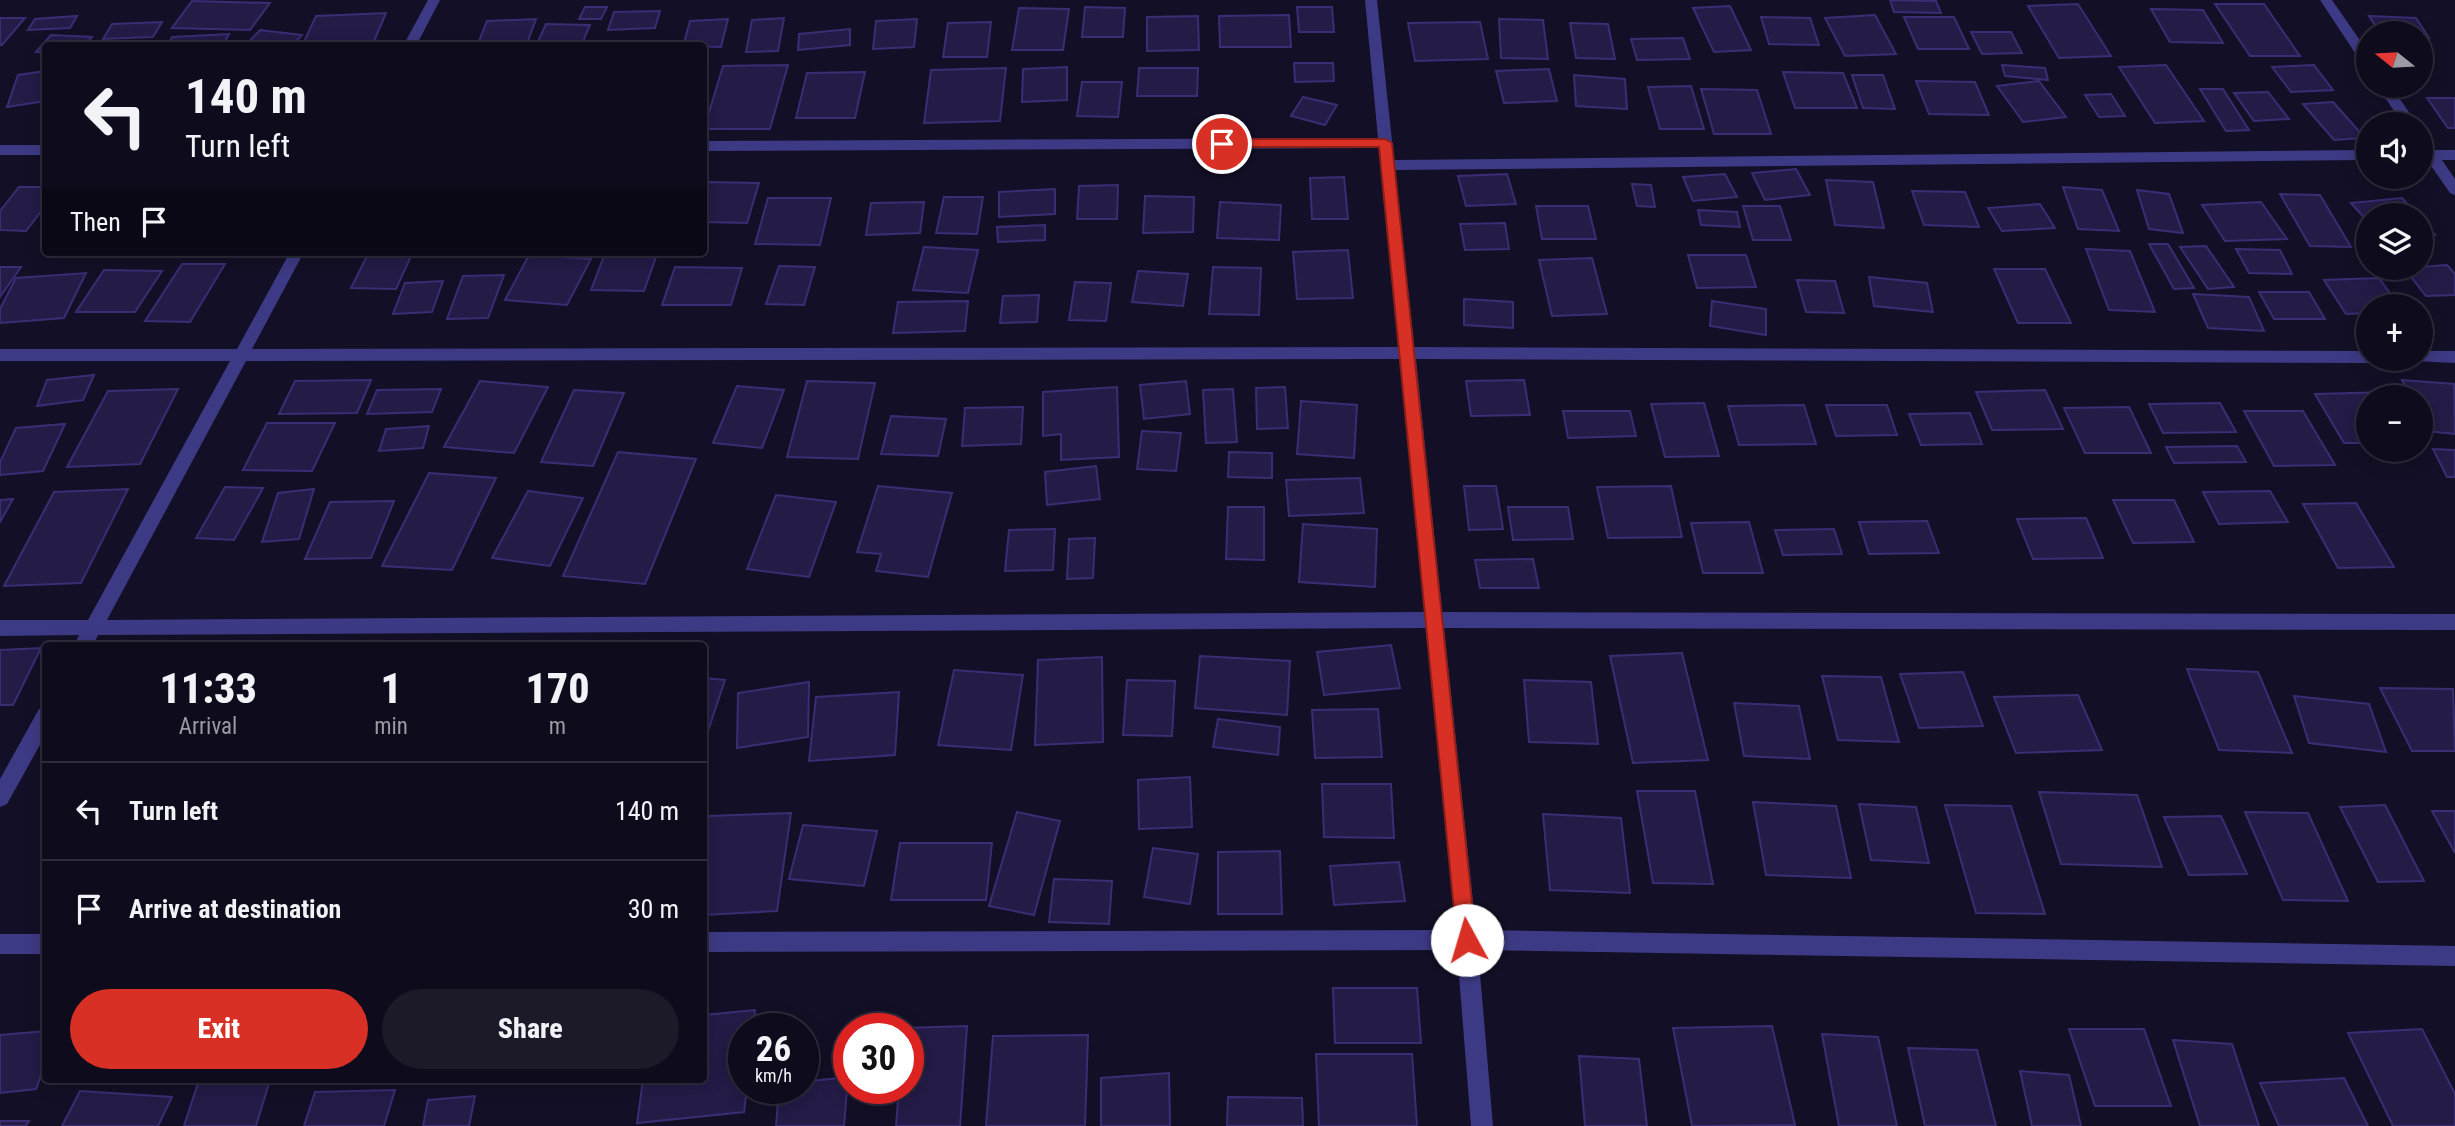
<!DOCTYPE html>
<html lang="en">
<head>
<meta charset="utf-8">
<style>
	:root { --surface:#0e0b1c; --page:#1c1929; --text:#f1f3f6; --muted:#9b9ba3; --line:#2e2b3b; --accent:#d93025 }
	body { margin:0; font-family:"Roboto Condensed",sans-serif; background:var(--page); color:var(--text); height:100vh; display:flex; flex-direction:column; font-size:26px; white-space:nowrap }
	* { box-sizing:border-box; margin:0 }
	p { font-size:23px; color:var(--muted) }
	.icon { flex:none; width:38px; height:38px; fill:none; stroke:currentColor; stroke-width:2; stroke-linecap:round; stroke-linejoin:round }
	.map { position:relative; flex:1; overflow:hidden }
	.panel { position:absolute; left:42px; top:642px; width:665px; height:441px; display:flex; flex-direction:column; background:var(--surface); border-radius:7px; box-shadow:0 4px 18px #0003,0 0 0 2px var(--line) }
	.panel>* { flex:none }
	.top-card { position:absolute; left:42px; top:42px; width:665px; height:214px; border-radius:7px; box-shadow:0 4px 18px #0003,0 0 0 2px var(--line); background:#0e0b1c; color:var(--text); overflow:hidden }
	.needle { width:46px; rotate:288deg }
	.controls { position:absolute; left:2356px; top:21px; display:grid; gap:14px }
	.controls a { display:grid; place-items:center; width:77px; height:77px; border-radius:50%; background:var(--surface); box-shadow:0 4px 18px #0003,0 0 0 2px var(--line); font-size:35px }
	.speed { position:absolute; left:728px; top:1013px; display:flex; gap:14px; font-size:35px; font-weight:700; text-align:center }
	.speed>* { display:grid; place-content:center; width:91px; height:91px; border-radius:50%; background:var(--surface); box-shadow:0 4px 18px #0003,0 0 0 2px var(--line); line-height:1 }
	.speed small { font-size:18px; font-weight:400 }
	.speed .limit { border:10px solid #d22; background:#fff; color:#111 }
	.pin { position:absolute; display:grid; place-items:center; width:60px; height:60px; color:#fff; margin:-30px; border:4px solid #fff; border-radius:50%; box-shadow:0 2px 7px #0007 }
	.me { position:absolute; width:77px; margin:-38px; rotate:354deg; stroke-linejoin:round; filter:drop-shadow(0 0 5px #0008) }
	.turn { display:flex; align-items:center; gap:24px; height:147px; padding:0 28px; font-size:32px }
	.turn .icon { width:91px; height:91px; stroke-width:2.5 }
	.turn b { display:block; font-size:49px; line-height:60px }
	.then { display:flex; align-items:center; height:66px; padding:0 28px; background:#0003; gap:14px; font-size:26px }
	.eta { display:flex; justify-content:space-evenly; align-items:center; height:119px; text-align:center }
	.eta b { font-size:42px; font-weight:800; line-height:49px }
	.primary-button { display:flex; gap:14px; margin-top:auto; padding:14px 28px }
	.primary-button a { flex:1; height:80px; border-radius:42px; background:var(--accent); color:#fff; font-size:28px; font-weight:800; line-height:80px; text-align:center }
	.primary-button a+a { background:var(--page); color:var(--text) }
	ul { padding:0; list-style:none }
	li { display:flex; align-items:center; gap:21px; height:98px; padding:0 28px; border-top:2px solid var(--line) }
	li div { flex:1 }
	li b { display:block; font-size:26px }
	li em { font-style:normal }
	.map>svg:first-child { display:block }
	.building { fill:#241b47; stroke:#3b2d73; stroke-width:2 }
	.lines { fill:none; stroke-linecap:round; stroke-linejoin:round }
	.minor { fill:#3d3a85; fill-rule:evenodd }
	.route { fill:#d93025; stroke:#8d1f18; stroke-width:2 }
</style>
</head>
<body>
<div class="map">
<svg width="2455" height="1126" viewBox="0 0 2455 1126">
	<rect width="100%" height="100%" fill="#130f26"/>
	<g class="building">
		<path d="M1890,0L1936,1L1941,13L1894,12Z"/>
		<path d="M192,1L270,3L250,30L172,28Z"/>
		<path d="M2078,4L2111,56L2059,58L2028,6Z"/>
		<path d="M2215,4H2264L2300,56H2250Z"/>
		<path d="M1730,6L1751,50L1714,52L1693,8Z"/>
		<path d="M585,7H607L601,19H579Z"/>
		<path d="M1085,7L1125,8L1123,37H1082Z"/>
		<path d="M1297,7H1332L1334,32H1299Z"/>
		<path d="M1019,8L1069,9L1063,50H1012Z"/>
		<path d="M2151,9L2203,10L2223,43L2170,42Z"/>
		<path d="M660,11L655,28L608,30L614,12Z"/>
		<path d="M386,13L372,46H302L316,16Z"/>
		<path d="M1289,15L1291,47H1220L1219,16Z"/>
		<path d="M1875,15L1896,54L1845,56L1825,18Z"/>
		<path d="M77,16L70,28L28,30L35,19Z"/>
		<path d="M1198,16L1199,50L1147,51V17Z"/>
		<path d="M2369,16L2416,18L2429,38H2420V33H2380Z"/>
		<path d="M1761,17L1810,18L1819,45L1769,44Z"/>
		<path d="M1904,17H1954L1969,49H1918Z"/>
		<path d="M0,18H25L2,45H0Z"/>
		<path d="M784,18L778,51L746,52L752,20Z"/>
		<path d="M536,19L526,46H477L487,21Z"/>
		<path d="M728,19L721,47L683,46L690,21Z"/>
		<path d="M917,19L914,47L873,49L876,21Z"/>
		<path d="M1499,19L1543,20L1548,59L1501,58Z"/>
		<path d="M162,22L153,37L103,39L112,24Z"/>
		<path d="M991,22L987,57H943L948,23Z"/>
		<path d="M1480,22L1488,59L1415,61L1408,23Z"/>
		<path d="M1570,23L1608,24L1615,59L1576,58Z"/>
		<path d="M546,24L590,25L581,46H536Z"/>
		<path d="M850,29V45L798,50L799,34Z"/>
		<path d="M260,30L302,35L292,46H245Z"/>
		<path d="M1971,32H2011L2022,53L1982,54Z"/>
		<path d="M229,34L223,46H168L172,37Z"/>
		<path d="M51,35L92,37L85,46H46V53L36,52Z"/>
		<path d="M1683,38L1690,59L1637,60L1631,39Z"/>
		<path d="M1294,63H1333L1334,81L1295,82Z"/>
		<path d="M788,65L770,129H704L723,66Z"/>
		<path d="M2002,65L2045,68L2048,80L2005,76Z"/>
		<path d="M2166,65L2204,121L2155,123L2119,67Z"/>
		<path d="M2314,65L2333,90L2291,92L2272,67Z"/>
		<path d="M1067,67V100L1022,102L1023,69Z"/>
		<path d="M1006,68L1000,121L924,123L931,70Z"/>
		<path d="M1139,68H1198L1197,96H1137Z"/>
		<path d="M1549,69L1557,101L1504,103L1496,71Z"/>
		<path d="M46,71V101L7,107L18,75Z"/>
		<path d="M865,72L855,118H796L807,73Z"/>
		<path d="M1783,72L1843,73L1857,108H1795Z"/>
		<path d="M1574,75L1625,79L1627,109L1576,106Z"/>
		<path d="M1852,75H1883L1895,109L1863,108Z"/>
		<path d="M1916,81L1975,82L1989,115L1929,114Z"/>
		<path d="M2039,81L2066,117L2023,122L1997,86Z"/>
		<path d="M1082,82H1122L1118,117L1077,116Z"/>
		<path d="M1691,86L1704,129H1660L1648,87Z"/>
		<path d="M1701,89L1757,90L1771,134H1714Z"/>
		<path d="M2200,89H2223L2249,130L2226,131Z"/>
		<path d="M2268,92L2289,119L2254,121L2234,93Z"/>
		<path d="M2111,94L2125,116L2099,117L2085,95Z"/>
		<path d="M1303,97L1337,105L1325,125L1291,116Z"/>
		<path d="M2427,98H2455V128H2448Z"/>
		<path d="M2333,102L2365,138L2334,140L2303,104Z"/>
		<path d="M1796,169L1810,195L1765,200L1752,173Z"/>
		<path d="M1507,174L1516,204L1466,206L1458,176Z"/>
		<path d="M1725,174L1737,197L1693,201L1683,177Z"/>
		<path d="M1344,177L1348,219H1312L1310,178Z"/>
		<path d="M1826,180L1873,182L1884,228L1835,225Z"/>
		<path d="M706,182L759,183L747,223L704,222V190Z"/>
		<path d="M1632,184L1651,185L1655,207L1637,206Z"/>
		<path d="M1118,185L1117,219H1077L1079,186Z"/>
		<path d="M19,187H46V205L26,231L0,230V211Z"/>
		<path d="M2063,187L2102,190L2119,231L2078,229Z"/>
		<path d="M1055,189V214L999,217V192Z"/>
		<path d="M2137,190L2169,194L2183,233L2149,229Z"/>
		<path d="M1912,191L1965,192L1979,227L1924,225Z"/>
		<path d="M2280,194L2320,195L2351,247L2310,246Z"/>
		<path d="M1145,196L1194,197L1193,232L1143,233Z"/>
		<path d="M944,197H983L977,234L936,233Z"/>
		<path d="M768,198H831L820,245L755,244Z"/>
		<path d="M2402,198L2417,215H2368V222L2351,203Z"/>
		<path d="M924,202L920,233L866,235L871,203Z"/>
		<path d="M1220,202L1281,205L1279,240L1217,238Z"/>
		<path d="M2261,202L2287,239L2225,241L2202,205Z"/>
		<path d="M2040,204L2055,228L2002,231L1988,208Z"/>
		<path d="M1536,206H1588L1596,239H1542Z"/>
		<path d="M1743,206H1780L1791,240H1753Z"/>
		<path d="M1698,210L1737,212L1740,227L1701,225Z"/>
		<path d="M2420,219L2435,235L2420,236Z"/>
		<path d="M1505,223L1509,249L1465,250L1460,224Z"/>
		<path d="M1045,225V240L998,242L997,227Z"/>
		<path d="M2149,244H2168L2194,288L2174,289Z"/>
		<path d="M2206,246L2234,287L2208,289L2180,247Z"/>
		<path d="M924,247L978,250L968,293L913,290Z"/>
		<path d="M2086,249L2130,251L2155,312L2109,310Z"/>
		<path d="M2236,249L2280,250L2292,274L2249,273Z"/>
		<path d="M1348,250L1353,298L1297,299L1293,252Z"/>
		<path d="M369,252H413L396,289L351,288Z"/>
		<path d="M529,255L591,259L567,305L505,300Z"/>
		<path d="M1688,255H1746L1756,287L1697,288Z"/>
		<path d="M604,256L656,257L644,291L591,290Z"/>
		<path d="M1592,258L1607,314L1552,316L1539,260Z"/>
		<path d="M182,264H225L190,322L145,321Z"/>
		<path d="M2447,265L2455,274V295L2426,296L2404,268Z"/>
		<path d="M779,266L815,267L804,305L766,304Z"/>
		<path d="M0,267H21L0,297Z"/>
		<path d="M675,267L742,268L731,305H662Z"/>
		<path d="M1213,267L1261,268L1259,315L1209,314Z"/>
		<path d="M1994,269H2045L2071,323H2018Z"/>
		<path d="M104,270L162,271L135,312H76Z"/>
		<path d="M1138,271L1188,274L1183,306L1132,302Z"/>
		<path d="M86,273L64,318L0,323V309L16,278Z"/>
		<path d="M504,275L488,318L447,319L463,276Z"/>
		<path d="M1869,277L1927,283L1933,312L1874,306Z"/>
		<path d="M2379,278L2399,306H2368V313L2346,314L2324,280Z"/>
		<path d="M1797,280L1835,281L1844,313L1806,312Z"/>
		<path d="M443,281L432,312L393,314L405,283Z"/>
		<path d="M1075,282L1111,283L1106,321L1069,320Z"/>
		<path d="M2259,292H2309L2325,319H2274Z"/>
		<path d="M2193,294L2249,297L2264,331L2208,328Z"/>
		<path d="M1039,295L1037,322L1000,323L1003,296Z"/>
		<path d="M1464,299L1513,302V328L1464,325Z"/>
		<path d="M968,301L965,331L893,333L898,302Z"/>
		<path d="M1712,301L1766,309V335L1710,326Z"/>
		<path d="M94,375L83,400L37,406L47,380Z"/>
		<path d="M371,380L357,413L279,414L295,381Z"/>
		<path d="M1524,380L1530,415L1471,416L1466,381Z"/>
		<path d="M2402,380L2454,384L2455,434L2427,431L2420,417V397H2411Z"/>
		<path d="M480,381L548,387L514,453L444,447Z"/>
		<path d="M807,381L875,383L858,459L787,457Z"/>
		<path d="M1186,381L1190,414L1144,419L1140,385Z"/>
		<path d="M737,386L784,390L762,448L713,443Z"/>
		<path d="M1117,387L1119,457L1061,460V434L1043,436V392Z"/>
		<path d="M1285,387L1288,428L1257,429L1256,388Z"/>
		<path d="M178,389L140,464L67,467L108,391Z"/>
		<path d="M441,389L432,412L367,414L377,390Z"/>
		<path d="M1233,389L1237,442L1206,443L1203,390Z"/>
		<path d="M574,390L624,393L593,466L541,462Z"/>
		<path d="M2045,390L2063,429L1992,430L1976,392Z"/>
		<path d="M2390,392L2393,397H2368V443H2344L2315,394Z"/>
		<path d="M1301,401L1357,405L1354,458L1297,454Z"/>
		<path d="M1704,403L1719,456L1665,457L1651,404Z"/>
		<path d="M2220,403L2236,432L2163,433L2149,404Z"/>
		<path d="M1804,405L1816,444L1739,445L1728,406Z"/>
		<path d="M1826,405H1887L1897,435L1836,436Z"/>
		<path d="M1023,407L1021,444L962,446L965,408Z"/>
		<path d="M2129,407L2151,453H2085L2064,408Z"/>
		<path d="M1563,411H1630L1636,436L1568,438Z"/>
		<path d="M2244,411H2303L2335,465L2274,466Z"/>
		<path d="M1970,413L1982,444L1921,445L1909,414Z"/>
		<path d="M891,416L946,419L938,456L881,454Z"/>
		<path d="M267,423H335L312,471L243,470Z"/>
		<path d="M65,424L43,471L0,475V462L16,428Z"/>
		<path d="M429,426L423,448L379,451L386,429Z"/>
		<path d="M1142,431L1181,433L1176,471L1137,469Z"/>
		<path d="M2237,446L2246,462L2174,463L2166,447Z"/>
		<path d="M2433,449L2455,450V477H2447Z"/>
		<path d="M618,452L696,459L645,584L563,576Z"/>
		<path d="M1229,452L1272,453V478L1228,477Z"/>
		<path d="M1096,466L1100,499L1047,505L1045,472Z"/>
		<path d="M429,473L496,478L452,570L382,566Z"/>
		<path d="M1360,478L1364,513L1289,516L1286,480Z"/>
		<path d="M878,486L952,493L928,577L876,571L881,554L857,552Z"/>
		<path d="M1464,486H1496L1503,529L1469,530Z"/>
		<path d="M1671,486L1682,537L1608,538L1597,487Z"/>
		<path d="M225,487L263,488L234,540L196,538Z"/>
		<path d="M128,489L81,583L4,586L54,492Z"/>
		<path d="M314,489L299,539L262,542L278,493Z"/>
		<path d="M528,491L583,498L550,566L492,558Z"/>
		<path d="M2270,491L2288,522L2219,524L2203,492Z"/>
		<path d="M776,495L836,502L809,577L747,569Z"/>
		<path d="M13,499L0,522V500Z"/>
		<path d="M2113,500H2174L2194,542L2133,543Z"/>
		<path d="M394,501L371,558L305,559L330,502Z"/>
		<path d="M2356,503L2394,567L2338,568L2303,504Z"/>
		<path d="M1228,507H1264V560L1226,559Z"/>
		<path d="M1508,507H1568L1573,539L1513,540Z"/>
		<path d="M2086,518L2103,558L2033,559L2017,519Z"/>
		<path d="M1927,521L1939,553L1869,554L1859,522Z"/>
		<path d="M1749,522L1763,573H1703L1691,523Z"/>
		<path d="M1303,524L1377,529L1375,587L1299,582Z"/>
		<path d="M1055,529L1053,570L1005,571L1009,530Z"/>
		<path d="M1834,529L1842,554L1783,555L1775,530Z"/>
		<path d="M1095,538L1093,578L1067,579L1069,539Z"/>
		<path d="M1533,559L1539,588H1480L1475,560Z"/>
		<path d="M1391,645L1400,688L1324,695L1317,652Z"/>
		<path d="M41,648L13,705H0V650Z"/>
		<path d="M1682,653L1708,760L1633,763L1610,656Z"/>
		<path d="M1200,656L1290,661L1287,715L1195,708Z"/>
		<path d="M1102,657L1103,742L1035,745L1038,660Z"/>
		<path d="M2187,669L2258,672L2292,753L2219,750Z"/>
		<path d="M954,670L1023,675L1011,750L938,745Z"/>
		<path d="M1963,672L1983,726L1919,728L1900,674Z"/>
		<path d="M1822,676L1881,677L1899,742L1838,740Z"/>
		<path d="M704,678L725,680L704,743Z"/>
		<path d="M1127,680L1175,681L1172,736L1123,735Z"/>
		<path d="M1524,680L1591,682L1598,744L1529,742Z"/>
		<path d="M809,682L808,737L737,748L738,693Z"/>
		<path d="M2380,688L2453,689L2455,751H2412Z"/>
		<path d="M899,692L895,755L809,761L816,697Z"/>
		<path d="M2078,695L2102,750L2016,753L1994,697Z"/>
		<path d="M2294,696L2369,704L2386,752L2309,743Z"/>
		<path d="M1734,703L1799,706L1810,759L1744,756Z"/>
		<path d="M1378,709L1382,757L1315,758L1312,710Z"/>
		<path d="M1218,719L1280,727L1278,755L1213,747Z"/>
		<path d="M1190,777L1192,827L1139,829L1138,780Z"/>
		<path d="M1322,784H1391L1394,838L1324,837Z"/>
		<path d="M1637,791H1695L1713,884L1653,883Z"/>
		<path d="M2039,792L2137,795L2162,867L2061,864Z"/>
		<path d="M1753,802L1836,806L1851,878L1766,875Z"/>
		<path d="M1859,804L1916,807L1929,863L1871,860Z"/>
		<path d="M1945,805L2011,806L2045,914L1976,913Z"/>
		<path d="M2385,805L2424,881L2378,882L2340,807Z"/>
		<path d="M2432,811H2455V853Z"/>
		<path d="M1017,812L1060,821L1034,915L989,906Z"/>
		<path d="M2245,812L2308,813L2348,901L2283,900Z"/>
		<path d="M791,813L777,911L704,915V847L709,816Z"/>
		<path d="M1543,814L1621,818L1630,893L1550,890Z"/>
		<path d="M2221,816L2247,874L2189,875L2164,817Z"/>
		<path d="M803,825L877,831L864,886L789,879Z"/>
		<path d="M900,843H992L986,900H891Z"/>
		<path d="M1153,848L1198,854L1190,904L1144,897Z"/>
		<path d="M1280,851L1282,914H1218V852Z"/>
		<path d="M1399,862L1405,901L1334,905L1330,866Z"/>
		<path d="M1054,879L1112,881L1109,924L1049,922Z"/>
		<path d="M1333,988H1417L1421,1043H1335Z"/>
		<path d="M755,1010L753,1029H744V1088H747L744,1112L637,1123L643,1080H704V1015Z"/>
		<path d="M967,1026L960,1126H896L899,1088H908V1029L904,1028Z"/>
		<path d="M1772,1026L1795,1125L1692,1126L1673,1028Z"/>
		<path d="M2069,1029H2144L2171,1106H2095Z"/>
		<path d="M2422,1029L2455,1094V1126H2393L2348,1033Z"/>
		<path d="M46,1031V1062L36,1089L0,1093V1035Z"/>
		<path d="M1822,1034L1878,1037L1897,1126H1839Z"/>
		<path d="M1088,1035L1085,1126H986L993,1036Z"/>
		<path d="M2173,1040L2232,1044L2259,1126H2200Z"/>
		<path d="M1908,1048L1977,1050L1996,1126H1925Z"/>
		<path d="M1316,1054H1412L1417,1126H1319Z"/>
		<path d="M1579,1056L1639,1059L1647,1126H1585Z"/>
		<path d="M2020,1071L2069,1075L2081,1126H2032Z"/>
		<path d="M1169,1073L1170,1126H1101V1078Z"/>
		<path d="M848,1077L844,1126H776L779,1088H803V1082Z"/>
		<path d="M2344,1078L2368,1126H2279L2260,1083Z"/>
		<path d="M199,1080H270L256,1126H184Z"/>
		<path d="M395,1090L384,1126H304L315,1092Z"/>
		<path d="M80,1091L172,1097L158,1126H62Z"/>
		<path d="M475,1096L469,1126H423L428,1100Z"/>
		<path d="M1228,1097L1302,1098L1303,1126H1227Z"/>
		<path d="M0,1121H29L26,1126H0Z"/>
	</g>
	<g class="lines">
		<g class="minor">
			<path d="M428,0H440L416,46H403Z"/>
			<path d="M1365,0H1377L1394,160L2368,150V160L1395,170L1414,347L2368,351V359H2375L2368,363L1416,359L1442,612L2455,614V630L1444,628L1476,930L2455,946V966L1478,950L1493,1126H1471L1457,950L704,952V932L1456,930L1426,628L98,635L93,646H74L79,635L0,636V620H88L230,361H0V349H237L290,252H304L252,349L1399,347L1379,148L704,151V141L1378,138ZM1400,359L1425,612L107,620L246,361Z"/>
			<path d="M2320,0H2332L2368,52V66L2363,65Z"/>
			<path d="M2377,86H2391L2417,124H2403Z"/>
			<path d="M2420,134L2425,136L2435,150H2455V160H2442L2455,179V195L2450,193L2427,160L2420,159Z"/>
			<rect x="0" y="145" width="46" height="10"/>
			<path d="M2420,351H2455V363L2414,361L2413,359H2420Z"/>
			<path d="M46,707V734L7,804L0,807V779L39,709Z"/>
			<rect x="0" y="934" width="46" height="20"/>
		</g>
	</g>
	<path class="route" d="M1222,139H1385L1392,143L1476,940L1474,946L1467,949L1460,946L1457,940L1379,147H1217V141Z"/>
</svg>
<div class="controls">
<a><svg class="needle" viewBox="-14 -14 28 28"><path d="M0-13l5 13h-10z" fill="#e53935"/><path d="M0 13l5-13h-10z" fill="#9b9ba3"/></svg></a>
<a><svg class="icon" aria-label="sound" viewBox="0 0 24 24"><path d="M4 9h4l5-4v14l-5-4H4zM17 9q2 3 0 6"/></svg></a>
<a><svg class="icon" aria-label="layers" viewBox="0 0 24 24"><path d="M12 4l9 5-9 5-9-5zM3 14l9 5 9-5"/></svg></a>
<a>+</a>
<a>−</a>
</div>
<div class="speed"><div>26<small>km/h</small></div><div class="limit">30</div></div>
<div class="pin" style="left:1222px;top:144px;background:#d93025"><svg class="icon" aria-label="arrive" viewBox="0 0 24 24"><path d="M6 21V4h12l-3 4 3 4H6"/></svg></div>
<svg class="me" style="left:1467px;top:940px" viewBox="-20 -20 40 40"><circle r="19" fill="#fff"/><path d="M0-13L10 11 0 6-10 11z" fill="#d93025"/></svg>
<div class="top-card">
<div class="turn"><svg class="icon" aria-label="left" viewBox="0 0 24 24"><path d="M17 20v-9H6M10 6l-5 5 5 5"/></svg><div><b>140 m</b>Turn left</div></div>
<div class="then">Then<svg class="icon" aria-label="arrive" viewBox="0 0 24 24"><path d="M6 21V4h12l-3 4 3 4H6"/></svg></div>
</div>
<section class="panel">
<div class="eta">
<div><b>11:33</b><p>Arrival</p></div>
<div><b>1</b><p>min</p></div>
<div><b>170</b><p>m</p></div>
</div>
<ul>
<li><svg class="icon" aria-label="left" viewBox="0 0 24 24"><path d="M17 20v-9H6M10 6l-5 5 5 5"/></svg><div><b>Turn left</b></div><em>140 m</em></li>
<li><svg class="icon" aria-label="arrive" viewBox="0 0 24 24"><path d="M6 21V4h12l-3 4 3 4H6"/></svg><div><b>Arrive at destination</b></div><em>30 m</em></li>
</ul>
<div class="primary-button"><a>Exit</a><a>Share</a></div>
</section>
</div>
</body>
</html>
